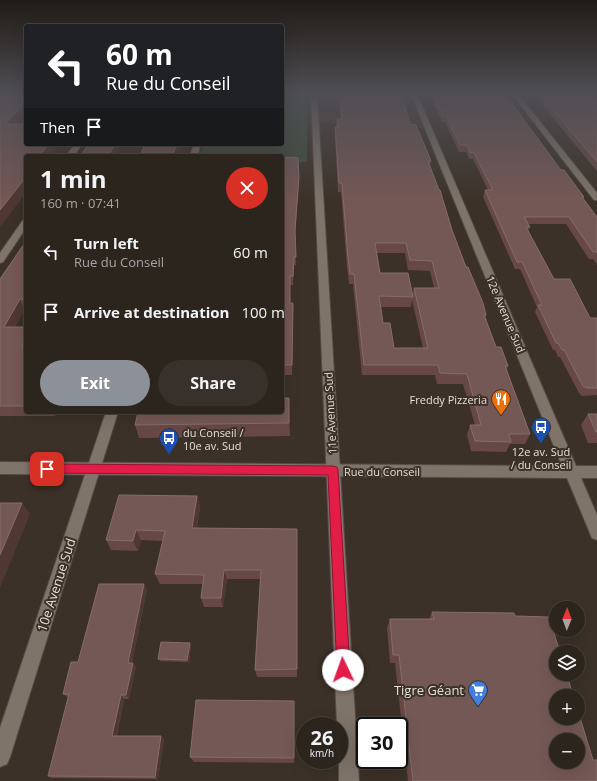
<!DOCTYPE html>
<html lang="en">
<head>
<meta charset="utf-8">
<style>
	:root { --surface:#2c251e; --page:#38312b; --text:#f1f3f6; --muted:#a6a5a4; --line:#48423c; --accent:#8c9099 }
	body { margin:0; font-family:"Open Sans",sans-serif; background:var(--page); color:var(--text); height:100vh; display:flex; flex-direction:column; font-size:15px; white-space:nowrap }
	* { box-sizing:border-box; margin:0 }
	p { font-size:13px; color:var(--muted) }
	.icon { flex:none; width:22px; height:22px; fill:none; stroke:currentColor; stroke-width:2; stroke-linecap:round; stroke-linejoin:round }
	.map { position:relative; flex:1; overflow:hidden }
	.details { position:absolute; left:24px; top:154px; width:260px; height:260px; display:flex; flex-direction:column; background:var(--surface); border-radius:4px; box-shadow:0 4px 16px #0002,0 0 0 1px var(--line) }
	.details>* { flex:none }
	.guide { position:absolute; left:24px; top:24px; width:260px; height:122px; border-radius:4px; box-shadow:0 4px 16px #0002,0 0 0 1px var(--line); background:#202124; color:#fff; overflow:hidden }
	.needle { width:26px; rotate:1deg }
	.fabs { position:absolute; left:549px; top:601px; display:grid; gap:8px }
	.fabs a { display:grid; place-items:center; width:36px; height:36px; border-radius:50%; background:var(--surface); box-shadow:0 4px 16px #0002,0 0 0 1px var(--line); font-size:20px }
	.speed { position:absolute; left:296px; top:717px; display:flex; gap:8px; font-size:20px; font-weight:700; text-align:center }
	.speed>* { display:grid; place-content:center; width:52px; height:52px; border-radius:50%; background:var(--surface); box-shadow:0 4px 16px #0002,0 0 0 1px var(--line); line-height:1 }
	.speed small { font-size:10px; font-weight:400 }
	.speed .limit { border:2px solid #111; border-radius:6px; background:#fff; color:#111 }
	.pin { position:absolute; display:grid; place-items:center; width:34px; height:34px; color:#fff; margin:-17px; border-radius:8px; box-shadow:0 2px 6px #0006 }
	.me { position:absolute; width:44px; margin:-22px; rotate:357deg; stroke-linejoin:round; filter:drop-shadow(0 0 3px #0008) }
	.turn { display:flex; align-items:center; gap:14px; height:84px; padding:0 16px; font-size:18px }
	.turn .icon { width:52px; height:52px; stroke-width:2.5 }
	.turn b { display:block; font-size:28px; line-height:34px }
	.then { display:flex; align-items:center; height:38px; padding:0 16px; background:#0003; gap:8px; font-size:15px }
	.round { display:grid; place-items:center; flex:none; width:42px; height:42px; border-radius:21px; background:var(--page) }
	.overview { display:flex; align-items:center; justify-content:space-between; height:68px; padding:0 16px }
	h1 { font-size:24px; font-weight:700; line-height:30px }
	.action { display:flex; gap:8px; margin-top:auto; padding:8px 16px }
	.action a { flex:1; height:46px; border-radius:24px; background:var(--accent); color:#fff; font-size:16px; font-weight:700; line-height:46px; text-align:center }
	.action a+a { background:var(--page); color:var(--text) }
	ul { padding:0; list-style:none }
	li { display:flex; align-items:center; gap:12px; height:60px; padding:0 16px }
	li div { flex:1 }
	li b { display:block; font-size:15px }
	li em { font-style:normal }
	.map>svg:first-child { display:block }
	.built { fill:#48382b }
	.green { fill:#3c4b3c }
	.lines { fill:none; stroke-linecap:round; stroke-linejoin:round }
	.street-casing { stroke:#554c45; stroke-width:2 }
	.secondary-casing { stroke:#554c45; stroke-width:2 }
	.street { fill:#7f746a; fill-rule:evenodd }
	.secondary { fill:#7f746a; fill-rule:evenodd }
	.wall { fill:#674846; fill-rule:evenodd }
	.shaded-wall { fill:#4f3833 }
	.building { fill:#745856; stroke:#866d6a; fill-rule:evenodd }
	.route { fill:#e11d48; stroke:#92132f }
	.labels { text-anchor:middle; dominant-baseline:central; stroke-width:4; stroke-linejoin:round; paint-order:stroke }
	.street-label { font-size:11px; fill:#e5ded9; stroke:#3b3128 }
	.poi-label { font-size:11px; fill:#e5ded9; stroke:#3b3128; text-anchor:end }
	.near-street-label { font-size:13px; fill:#e5ded9; stroke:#3b3128 }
	.near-poi-label { font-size:13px; fill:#e5ded9; stroke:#3b3128; text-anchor:end }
</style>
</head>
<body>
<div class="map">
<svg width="597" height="781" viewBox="0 0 597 781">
	<rect width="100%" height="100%" fill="#3b3128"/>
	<path class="built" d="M307,94H414L429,128H372L371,123H307Z"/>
	<path class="green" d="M282,94H307V162H282V156H200L204,144H282Z"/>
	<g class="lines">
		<g class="street-casing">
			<g id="street">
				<path d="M311,94H317L359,781H339V726H337Z"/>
				<path d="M75,144H82L74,156H66Z"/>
				<path d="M194,144H200L198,156H190Z"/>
				<path d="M26,219V228L3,262L0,263V253L23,220Z"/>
				<path d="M106,412H118L10,757L7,764L0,767V728Z"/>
			</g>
		</g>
		<g class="secondary-casing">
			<g id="secondary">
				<path d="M411,94H417L576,466H597V478H581L597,515V540L592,538L567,478L0,474V462L562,466Z"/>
				<path d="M512,94H518L597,193V200H594Z"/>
			</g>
		</g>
		<use href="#street" class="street"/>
		<use href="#secondary" class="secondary"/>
	</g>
	<g class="wall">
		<path d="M330,94H401L410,124L431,161L430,166L452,230L466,267L486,315V318L496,347L508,366L507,370L530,434L525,444H510L506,452L471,451L467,435L470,425H475L463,384H437L435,375H362L353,284H349L347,267L341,192H338L335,136V127H336L337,119H341L339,101H331ZM377,253H405L408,270L430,271L434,288H414L412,295L380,273ZM412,300L423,348H394L383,323L381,307H411Z"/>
		<path d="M429,94H505L561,170L584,197L583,199L597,217V265L593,259H589L566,224H528L530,227L528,231L554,279L590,318H597V395L582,396L579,393L560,357H558L555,350H553L535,312L537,307L520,269H515L483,197L485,190H488L473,159H469L466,152H459L445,122H442Z"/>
		<path d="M533,94H597V171Z"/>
		<path d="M282,157L299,177L295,237L296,265H294L293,285H290V303H293L292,375H282Z"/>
		<path d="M26,244V310H24L15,327H26V412H57L55,416H0V279Z"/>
		<path d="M289,398L290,436L139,438L135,425Z"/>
		<path d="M588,414H597V443H588L581,425Z"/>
		<path d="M197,496L200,507L197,528L297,529V677H257L255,670L260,579H227L223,607H204L201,598L203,584H160L155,574L163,541L141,540L138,551L111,550L106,540Z"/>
		<path d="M147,589L132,663L136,667L129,699H124L117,736L164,739L158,779L53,778L48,776L69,698L67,697L63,694L78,662Z"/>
		<path d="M432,612L515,616L597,781H408L395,663H390L387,628L390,619H429Z"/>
		<path d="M191,645L189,662L160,661L158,659Z"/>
		<path d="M294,701V763L194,762L190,757Z"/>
	</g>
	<g class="shaded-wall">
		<path d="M26,102V115L9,134L5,124Z"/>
		<path d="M49,144H60L51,156H39Z"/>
		<path d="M115,144H122L115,156H108Z"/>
		<path d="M177,144H182L177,156H172Z"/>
		<path d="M26,177V193L0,227V210Z"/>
		<path d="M299,177V185L295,238V230Z"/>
		<path d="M20,299L24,310L9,337L4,327Z"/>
		<path d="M26,338V353L22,346Z"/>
		<path d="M53,412H57L55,416Z"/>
		<path d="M197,496L200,507L195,538L192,528Z"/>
		<path d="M22,503L30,514L0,588V555Z"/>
		<path d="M136,530L141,540L138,551L133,541Z"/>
		<path d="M224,570L227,579L223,607L221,598Z"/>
		<path d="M144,584L147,589L131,666L128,663Z"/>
		<path d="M190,643L191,645L189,662L187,660Z"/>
		<path d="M133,663L136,667L129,699L126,695Z"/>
		<path d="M121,695L124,699L116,738L112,736Z"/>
		<path d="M161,736L164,739L158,779L155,777Z"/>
	</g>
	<g class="building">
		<path d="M2,94H26V102L5,124H26V144H49L39,156H26V177L0,210V96Z"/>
		<path d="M340,94H401L410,124L416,125L431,161H428L439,190H440L452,230L466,267H468L483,303L486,315H484L496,347H501L508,366H505L530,434H509L511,442L475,441L470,425H481L467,374L440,373L438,365H364L354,274H350L348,257L342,183H339L335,127H338L337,119H342ZM375,243H406L410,260L432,261L439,288H414L428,348H394L390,323H383L379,296L413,297L408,273H380Z"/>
		<path d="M432,94H505L561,170H564L584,197H582L597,217V253L596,252H593L569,217H524L530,227H526L554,279H570L590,318H597V388H586L583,386L564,350H562L558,343H556L538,305H542L522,262H517L485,190H493L474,153H470L467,145H460L446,116H443Z"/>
		<path d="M539,94H597V162Z"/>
		<path d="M89,144H115L108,156H80Z"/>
		<path d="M145,144H177L172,156H140Z"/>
		<path d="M282,157L298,158L299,177L295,230L296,257H294L293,276H290V303H293L292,365H282Z"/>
		<path d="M24,244H26V299H20L4,327H26V338L22,346H26V406H0V279Z"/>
		<path d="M282,398H289V423L135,425L138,412H282Z"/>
		<path d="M588,414H597V432H596Z"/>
		<path d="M119,495L197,496L192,528L297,529V669L255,670L261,570H224L221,598H201L204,575L155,574L165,531L136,530L133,541L106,540Z"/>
		<path d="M0,503H22L0,555Z"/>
		<path d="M99,584H144L128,663H133L126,695H121L112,736H161L155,777L48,776L69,694H63L71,662H78Z"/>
		<path d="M432,612L514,613L515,616L549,617L560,652H556V674H567L573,696H556V718H578V711L593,760H597V781H413L399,655H393L390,619H434ZM556,740H578V762H556Z"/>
		<path d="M161,642L190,643L187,660L158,659Z"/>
		<path d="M196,700L294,701V758L190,757Z"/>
	</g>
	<linearGradient id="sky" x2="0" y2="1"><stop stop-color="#201b16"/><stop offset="0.46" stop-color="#4f4e53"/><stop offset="1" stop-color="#4f4e53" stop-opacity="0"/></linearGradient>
	<rect width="597" height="203" fill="url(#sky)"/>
	<path class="route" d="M47,464L333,466L337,467L338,470L350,670L348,674L343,676L339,674L337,670L328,475L47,473L43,472L42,469L43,466Z"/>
	<defs>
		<g id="restaurant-pin" transform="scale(1)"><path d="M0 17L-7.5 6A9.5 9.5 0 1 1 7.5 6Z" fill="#e8710a" stroke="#3b3128"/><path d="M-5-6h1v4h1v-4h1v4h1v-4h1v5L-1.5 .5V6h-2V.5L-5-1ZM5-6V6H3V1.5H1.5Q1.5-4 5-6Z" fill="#fff"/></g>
		<g id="bus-pin" transform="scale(1)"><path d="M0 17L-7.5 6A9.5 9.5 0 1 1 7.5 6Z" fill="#1a4fb4" stroke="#3b3128"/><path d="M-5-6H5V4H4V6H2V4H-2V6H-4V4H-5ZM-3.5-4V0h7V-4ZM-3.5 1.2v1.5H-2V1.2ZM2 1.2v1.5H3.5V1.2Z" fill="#fff"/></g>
		<g id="supermarket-pin" transform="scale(1)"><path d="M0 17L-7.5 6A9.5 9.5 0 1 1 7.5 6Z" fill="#3f7fe0" stroke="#3b3128"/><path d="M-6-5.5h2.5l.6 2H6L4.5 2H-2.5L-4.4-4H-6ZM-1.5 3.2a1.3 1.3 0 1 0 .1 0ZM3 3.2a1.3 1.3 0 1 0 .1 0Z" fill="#fff"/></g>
	</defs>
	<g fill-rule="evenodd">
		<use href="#restaurant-pin" x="501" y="399"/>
		<use href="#bus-pin" x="541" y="427"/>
		<use href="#bus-pin" x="169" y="438"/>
		<use href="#supermarket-pin" x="478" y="690"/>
	</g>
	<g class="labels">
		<g class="street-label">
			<text transform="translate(506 314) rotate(67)">12e Avenue Sud</text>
			<text transform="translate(330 413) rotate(-93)">11e Avenue Sud</text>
			<text x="382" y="471">Rue du Conseil</text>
		</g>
		<g class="poi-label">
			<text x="487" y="399">Freddy Pizzeria</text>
			<text x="183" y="432" text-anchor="start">du Conseil /<tspan x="183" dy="13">10e av. Sud</tspan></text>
			<text x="541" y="451" text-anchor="middle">12e av. Sud<tspan x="541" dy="13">/ du Conseil</tspan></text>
		</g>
		<g class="near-street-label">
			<text transform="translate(56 585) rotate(-72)">10e Avenue Sud</text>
		</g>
		<g class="near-poi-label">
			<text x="464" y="690">Tigre Géant</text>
		</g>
	</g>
</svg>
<div class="fabs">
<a><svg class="needle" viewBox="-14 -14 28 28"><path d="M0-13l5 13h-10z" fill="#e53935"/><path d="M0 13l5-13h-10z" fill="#a6a5a4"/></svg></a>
<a><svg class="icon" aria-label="layers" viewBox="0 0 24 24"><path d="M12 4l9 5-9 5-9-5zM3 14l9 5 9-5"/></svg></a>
<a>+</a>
<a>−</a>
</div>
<div class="speed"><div>26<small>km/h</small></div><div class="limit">30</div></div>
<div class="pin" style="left:47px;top:469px;background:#d93025"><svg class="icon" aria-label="arrive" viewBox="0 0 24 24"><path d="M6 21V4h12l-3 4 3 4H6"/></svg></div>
<svg class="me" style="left:343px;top:670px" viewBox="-20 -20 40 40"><circle r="19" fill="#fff"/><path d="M0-13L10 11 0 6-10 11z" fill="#e11d48"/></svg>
<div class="guide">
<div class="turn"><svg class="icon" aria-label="left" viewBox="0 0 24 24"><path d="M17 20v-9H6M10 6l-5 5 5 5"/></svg><div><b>60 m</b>Rue du Conseil</div></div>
<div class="then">Then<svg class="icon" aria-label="arrive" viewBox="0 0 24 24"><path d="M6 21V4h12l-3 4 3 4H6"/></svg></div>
</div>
<section class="details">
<div class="overview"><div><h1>1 min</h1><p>160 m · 07:41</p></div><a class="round" style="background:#d93025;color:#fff"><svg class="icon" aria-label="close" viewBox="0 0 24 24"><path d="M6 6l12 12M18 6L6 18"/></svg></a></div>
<ul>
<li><svg class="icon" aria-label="left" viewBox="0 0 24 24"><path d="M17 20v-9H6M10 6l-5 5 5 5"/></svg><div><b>Turn left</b><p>Rue du Conseil</p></div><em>60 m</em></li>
<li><svg class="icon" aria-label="arrive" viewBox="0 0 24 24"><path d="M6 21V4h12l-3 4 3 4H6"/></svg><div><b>Arrive at destination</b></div><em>100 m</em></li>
</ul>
<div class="action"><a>Exit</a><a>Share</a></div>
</section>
</div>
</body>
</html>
